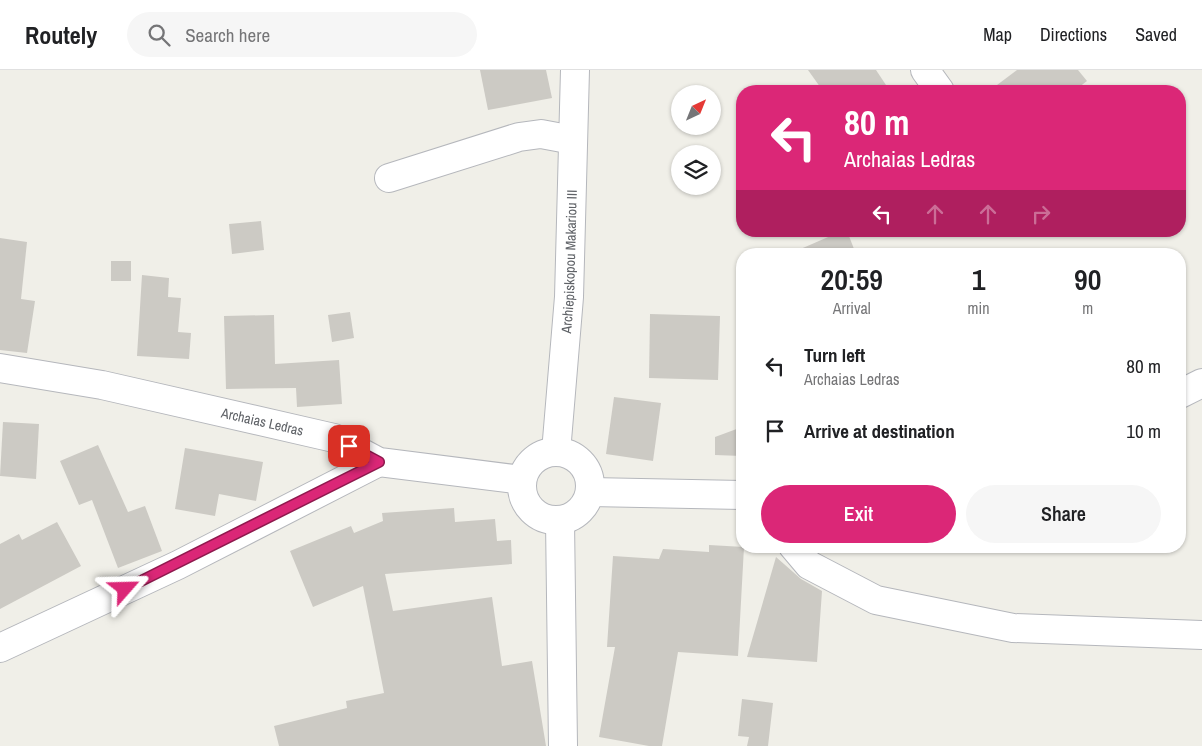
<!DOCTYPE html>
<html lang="en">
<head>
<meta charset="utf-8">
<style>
	:root { --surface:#fff; --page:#f6f6f6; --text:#202124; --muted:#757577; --line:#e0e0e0; --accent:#db2777 }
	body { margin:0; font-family:"Archivo Narrow",sans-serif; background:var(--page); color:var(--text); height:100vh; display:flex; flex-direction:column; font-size:19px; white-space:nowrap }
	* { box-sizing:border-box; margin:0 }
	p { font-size:16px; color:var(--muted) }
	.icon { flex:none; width:28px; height:28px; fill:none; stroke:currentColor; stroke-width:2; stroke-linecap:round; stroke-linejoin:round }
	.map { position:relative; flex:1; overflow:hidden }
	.sheet { position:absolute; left:736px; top:178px; width:450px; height:305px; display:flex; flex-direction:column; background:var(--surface); border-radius:20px; box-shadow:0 1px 4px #0004 }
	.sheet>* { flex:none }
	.top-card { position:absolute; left:736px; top:15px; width:450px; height:152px; border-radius:20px; box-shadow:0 1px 4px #0004; background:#db2777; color:#fff; overflow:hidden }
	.needle { width:32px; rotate:43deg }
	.fabs { position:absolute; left:671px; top:15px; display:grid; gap:10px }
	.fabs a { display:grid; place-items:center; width:50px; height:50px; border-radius:50%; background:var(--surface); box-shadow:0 1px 4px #0004; font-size:25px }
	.pin { position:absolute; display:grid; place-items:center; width:42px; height:42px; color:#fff; margin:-21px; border-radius:10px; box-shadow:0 2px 8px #0006 }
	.me { position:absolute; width:55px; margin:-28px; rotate:65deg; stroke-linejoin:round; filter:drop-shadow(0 0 4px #0008) }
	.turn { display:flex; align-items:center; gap:18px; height:105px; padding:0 25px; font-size:22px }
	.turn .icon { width:65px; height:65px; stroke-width:2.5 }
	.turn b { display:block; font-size:35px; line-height:42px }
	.lanes { display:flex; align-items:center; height:48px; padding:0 25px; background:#0003; justify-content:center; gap:25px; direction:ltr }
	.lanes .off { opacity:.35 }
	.eta { display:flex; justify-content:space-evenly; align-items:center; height:85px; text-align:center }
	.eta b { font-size:30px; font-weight:600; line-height:35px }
	.action { display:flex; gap:10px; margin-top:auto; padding:10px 25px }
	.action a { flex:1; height:58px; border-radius:30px; background:var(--accent); color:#fff; font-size:20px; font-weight:600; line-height:58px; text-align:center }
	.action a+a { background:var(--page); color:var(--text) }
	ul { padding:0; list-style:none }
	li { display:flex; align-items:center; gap:15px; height:65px; padding:0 25px }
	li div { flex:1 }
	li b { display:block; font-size:19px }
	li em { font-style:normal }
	header { display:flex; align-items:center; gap:30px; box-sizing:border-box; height:70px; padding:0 25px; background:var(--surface); border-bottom:1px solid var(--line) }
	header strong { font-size:24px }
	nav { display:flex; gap:28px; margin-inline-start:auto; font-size:18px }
	.search { width:350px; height:45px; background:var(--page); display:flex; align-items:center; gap:12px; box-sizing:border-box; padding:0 18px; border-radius:28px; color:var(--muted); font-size:19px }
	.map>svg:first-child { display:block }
	.building { fill:#cccac4 }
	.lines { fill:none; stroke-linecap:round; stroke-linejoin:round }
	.minor-casing { stroke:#b5b7bc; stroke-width:30 }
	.minor { stroke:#fff; stroke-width:28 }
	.route-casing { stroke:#8e194d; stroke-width:12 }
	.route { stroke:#db2777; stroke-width:9 }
	.labels { text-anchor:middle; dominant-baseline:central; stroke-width:5; stroke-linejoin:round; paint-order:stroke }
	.street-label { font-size:14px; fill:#5f6267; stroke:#fff }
</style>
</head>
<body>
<header>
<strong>Routely</strong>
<div class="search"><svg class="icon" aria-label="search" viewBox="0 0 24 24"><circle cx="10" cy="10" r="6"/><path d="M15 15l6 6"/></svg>Search here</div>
<nav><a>Map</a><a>Directions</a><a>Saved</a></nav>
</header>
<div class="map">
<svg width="1202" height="676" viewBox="0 0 1202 676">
	<rect width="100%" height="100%" fill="#f0efe8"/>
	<g class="building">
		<path d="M480,0H546L552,28L488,40Z"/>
		<path d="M808,0H876L890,21H823Z"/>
		<path d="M1017,0H1078L1087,11L1074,21H989Z"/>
		<path d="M261,151L264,180L232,184L229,154Z"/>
		<path d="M842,161H847L856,184H789Z"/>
		<path d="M0,168L27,172L21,229L35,231L27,283L0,280Z"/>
		<rect x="111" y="191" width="20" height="20"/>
		<path d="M142,205L169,208L168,227L181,228L178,262L191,263L189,289L137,286Z"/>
		<path d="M350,242L354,268L332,272L328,245Z"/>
		<path d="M650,244L720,246L718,310L649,308Z"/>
		<path d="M274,245L275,294L339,290L342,334L297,337L296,318L226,319L224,246Z"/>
		<path d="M614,327L661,333L653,391L606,384Z"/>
		<path d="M3,352L39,354L36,409L0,406Z"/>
		<path d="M742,357V386L715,385V367Z"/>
		<path d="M98,375L128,442L145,436L162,481L118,498L92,430L79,435L60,391Z"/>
		<path d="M185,378L263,392L256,431L219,424L215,446L175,439Z"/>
		<path d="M454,438L455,452L495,449L497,471L511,470L512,494L385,504L393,541L492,527L502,596L532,591L546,676H279L274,656L347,638L346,631L384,623L363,516L313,537L290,481L351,456L354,463L383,451L382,443Z"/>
		<path d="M57,452L81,496L0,539V474L19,464L22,470Z"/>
		<path d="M709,475L744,477L738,586L678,582L662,676H649L599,667L615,577H607L613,486L659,489L663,479L709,482Z"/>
		<path d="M776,487L801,509L822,521L817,592L747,587Z"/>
		<path d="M742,629L773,633L768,676H747L749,667L738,666Z"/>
	</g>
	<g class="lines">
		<g class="minor-casing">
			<g id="minor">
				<path d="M925,0L940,21"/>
				<path d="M389,108L519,67L541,64L573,70"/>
				<path id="s1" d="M0,298L102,315L334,368L379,392L522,410"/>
				<path d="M1180,324L1202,313"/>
				<circle cx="556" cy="416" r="34"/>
				<path id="s2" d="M556,382L569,227L575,0"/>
				<path d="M590,422L742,425"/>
				<path d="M560,451L563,676"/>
				<path d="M793,476L809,495L876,530L1013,558L1202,565"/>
				<path d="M0,578L178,495L379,392"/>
			</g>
		</g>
		<use href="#minor" class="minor"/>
	</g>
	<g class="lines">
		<g class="route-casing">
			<path id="route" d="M125,519L379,392L349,376"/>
		</g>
		<use href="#route" class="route"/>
	</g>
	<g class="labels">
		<g class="street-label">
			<text stroke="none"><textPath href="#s2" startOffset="191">Archiepiskopou Makariou III</textPath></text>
			<text stroke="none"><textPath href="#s1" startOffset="268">Archaias Ledras</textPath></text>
		</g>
	</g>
</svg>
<div class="fabs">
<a><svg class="needle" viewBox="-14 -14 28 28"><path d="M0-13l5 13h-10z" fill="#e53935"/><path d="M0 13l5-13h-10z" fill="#757577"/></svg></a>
<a><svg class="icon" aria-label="layers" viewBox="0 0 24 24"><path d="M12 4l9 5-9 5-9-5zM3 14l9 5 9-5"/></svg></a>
</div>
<div class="pin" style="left:349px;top:376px;background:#d93025"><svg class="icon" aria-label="arrive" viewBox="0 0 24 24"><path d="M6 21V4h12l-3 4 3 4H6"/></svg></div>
<svg class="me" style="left:125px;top:519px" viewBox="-20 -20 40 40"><path d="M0-17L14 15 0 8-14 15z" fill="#db2777" stroke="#fff" stroke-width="4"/></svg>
<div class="top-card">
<div class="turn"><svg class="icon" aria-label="left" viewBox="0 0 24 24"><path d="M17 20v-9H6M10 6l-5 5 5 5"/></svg><div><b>80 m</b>Archaias Ledras</div></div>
<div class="lanes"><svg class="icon" aria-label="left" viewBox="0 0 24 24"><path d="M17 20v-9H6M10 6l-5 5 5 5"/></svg><svg class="icon off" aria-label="ahead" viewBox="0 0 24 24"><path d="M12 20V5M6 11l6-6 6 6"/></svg><svg class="icon off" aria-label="ahead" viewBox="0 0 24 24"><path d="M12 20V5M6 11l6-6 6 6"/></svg><svg class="icon off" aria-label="right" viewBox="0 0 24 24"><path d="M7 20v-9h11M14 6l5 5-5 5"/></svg></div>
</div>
<section class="sheet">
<div class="eta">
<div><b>20:59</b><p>Arrival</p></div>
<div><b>1</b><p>min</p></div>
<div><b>90</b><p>m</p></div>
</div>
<ul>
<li><svg class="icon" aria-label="left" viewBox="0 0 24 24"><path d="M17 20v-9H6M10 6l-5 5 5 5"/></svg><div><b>Turn left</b><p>Archaias Ledras</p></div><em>80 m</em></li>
<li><svg class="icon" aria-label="arrive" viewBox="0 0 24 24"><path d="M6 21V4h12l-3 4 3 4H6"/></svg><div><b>Arrive at destination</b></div><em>10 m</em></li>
</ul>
<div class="action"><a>Exit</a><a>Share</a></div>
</section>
</div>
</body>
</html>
